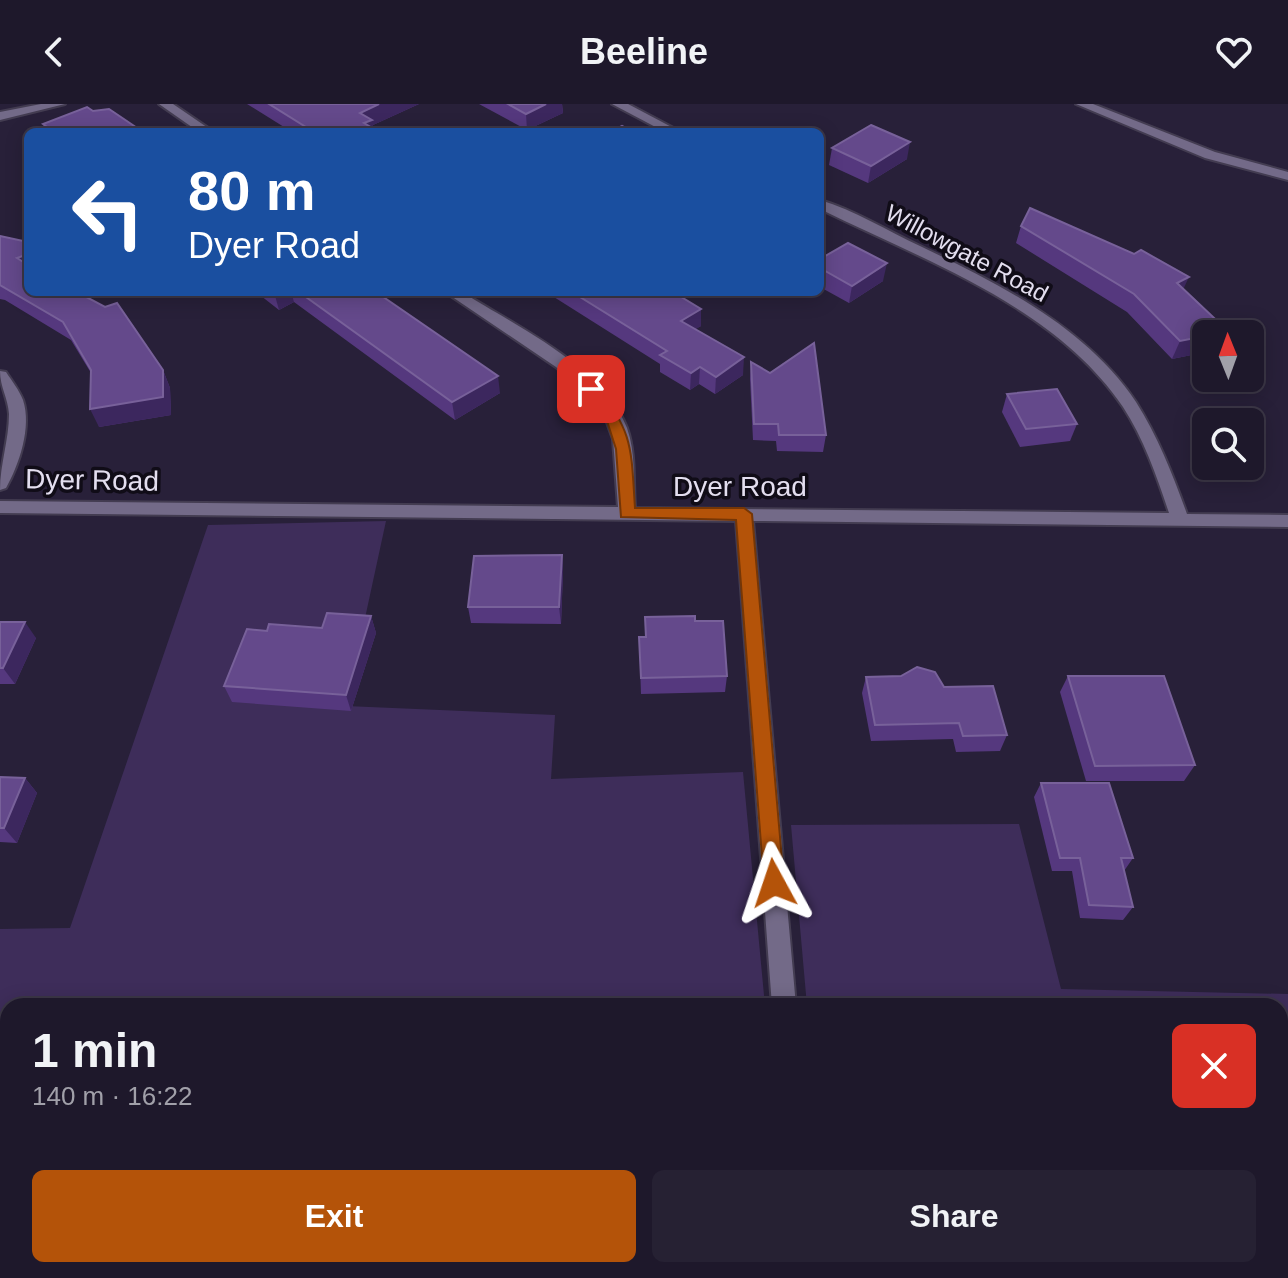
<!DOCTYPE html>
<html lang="en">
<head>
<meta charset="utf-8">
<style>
	:root { --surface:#1e182b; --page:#262133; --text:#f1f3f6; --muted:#a1a0a9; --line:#3c3747; --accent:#b45309 }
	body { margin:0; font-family:Helvetica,sans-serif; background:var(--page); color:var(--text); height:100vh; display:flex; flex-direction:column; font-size:30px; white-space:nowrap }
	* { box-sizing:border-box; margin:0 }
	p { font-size:26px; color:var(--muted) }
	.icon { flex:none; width:44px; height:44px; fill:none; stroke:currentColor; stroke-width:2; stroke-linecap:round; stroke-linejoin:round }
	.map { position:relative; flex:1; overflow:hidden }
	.side { position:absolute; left:0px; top:894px; width:1288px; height:280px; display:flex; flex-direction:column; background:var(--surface); border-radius:24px 24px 0 0; box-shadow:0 4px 20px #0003,0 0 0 2px var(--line) }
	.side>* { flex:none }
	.hud { position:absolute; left:24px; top:24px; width:800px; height:168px; border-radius:12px; box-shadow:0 4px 20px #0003,0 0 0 2px var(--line); background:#1a4fa0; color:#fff; overflow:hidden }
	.needle { width:52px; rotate:359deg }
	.buttons { position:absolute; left:1192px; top:216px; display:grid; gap:16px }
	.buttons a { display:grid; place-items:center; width:72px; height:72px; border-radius:12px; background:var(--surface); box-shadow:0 4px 20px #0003,0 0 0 2px var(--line); font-size:40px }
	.pin { position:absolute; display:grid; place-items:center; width:68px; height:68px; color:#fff; margin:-34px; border-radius:16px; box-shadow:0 4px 12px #0006 }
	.me { position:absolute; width:88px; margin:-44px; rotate:355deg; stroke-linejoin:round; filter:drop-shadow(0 0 6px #0008) }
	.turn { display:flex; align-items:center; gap:28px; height:168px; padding:0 32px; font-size:36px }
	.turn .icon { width:104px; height:104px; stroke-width:2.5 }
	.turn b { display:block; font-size:56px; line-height:68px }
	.round { display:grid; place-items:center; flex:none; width:84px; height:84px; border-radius:12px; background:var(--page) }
	.overview { display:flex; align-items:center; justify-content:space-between; height:136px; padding:0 32px }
	h1 { font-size:48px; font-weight:700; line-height:60px }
	.cta { display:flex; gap:16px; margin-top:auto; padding:16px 32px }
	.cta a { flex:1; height:92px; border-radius:12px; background:var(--accent); color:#fff; font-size:32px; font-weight:700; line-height:92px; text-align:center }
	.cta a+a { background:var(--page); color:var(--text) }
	header { display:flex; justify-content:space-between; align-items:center; height:104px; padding:0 32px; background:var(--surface); font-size:36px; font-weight:700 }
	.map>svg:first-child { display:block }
	.green { fill:#3e2d5a }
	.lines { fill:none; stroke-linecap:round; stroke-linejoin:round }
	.minor-casing { stroke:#433c51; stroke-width:4 }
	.minor { fill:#736a88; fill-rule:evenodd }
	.wall { fill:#55387e }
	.shaded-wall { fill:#3c275e }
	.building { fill:#64498b; stroke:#78619a; stroke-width:2 }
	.route { fill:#b45309; stroke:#753606; stroke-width:2 }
	.labels { text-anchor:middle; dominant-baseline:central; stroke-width:7; stroke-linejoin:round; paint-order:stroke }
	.far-street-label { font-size:24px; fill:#e3deef; stroke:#100c17 }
	.street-label { font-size:28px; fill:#e3deef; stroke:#100c17 }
</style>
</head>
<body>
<header><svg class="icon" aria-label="back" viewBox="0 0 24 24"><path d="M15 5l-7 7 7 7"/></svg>Beeline<svg class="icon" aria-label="heart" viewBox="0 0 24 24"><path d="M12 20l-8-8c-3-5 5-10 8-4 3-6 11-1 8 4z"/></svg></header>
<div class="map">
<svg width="1288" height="1174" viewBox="0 0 1288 1174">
	<rect width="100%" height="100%" fill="#282039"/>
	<g class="green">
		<path d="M386,417L346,602L555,611L551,675L743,668L765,902H8V1166H788V1174H0V825L70,824L208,421Z"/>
		<path d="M1019,720L1061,885L1288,890V1174H832L831,1166H1280V902H807L791,721Z"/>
	</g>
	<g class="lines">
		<g class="minor-casing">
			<g id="minor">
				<path d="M41,0H65L0,16V8Z"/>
				<path d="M159,0H173L214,28H199Z"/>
				<path d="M612,0H628L681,28H665Z"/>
				<path d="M1076,0H1093L1215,48L1288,68V76L1205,54Z"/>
				<path d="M820,96C854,106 888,127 920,142C999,180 1086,223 1136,298C1158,333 1173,371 1187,410L1288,411V423L753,417L796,902H772L736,417L0,409V397L618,403L613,335L605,313L594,297L556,263L445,188H462C514,221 604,263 627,324C636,349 633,377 635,404L1169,409C1157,373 1144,335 1123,303C1055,202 925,157 820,105Z"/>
				<path d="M0,267L6,268C12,277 19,286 23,296C32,323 19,361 6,384L0,386C0,360 9,336 9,310C8,294 0,283 0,267Z"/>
				<path d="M794,1166H822L823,1174H795Z"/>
			</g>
		</g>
		<use href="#minor" class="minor"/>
	</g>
	<g class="wall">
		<path d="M247,0H419L373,21V24L379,28H292Z"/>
		<path d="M479,0H562L563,9L527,26Z"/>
		<path d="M93,7L143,28H46L43,20Z"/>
		<path d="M832,44L907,55L868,79L829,61Z"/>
		<path d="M1021,122L1184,185L1229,228L1228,230H1206V248L1172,255L1127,208L1016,139Z"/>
		<path d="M0,132L28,188L163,266L170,284L171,311L99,323L91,269L71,236L5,196L0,195Z"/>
		<path d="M820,155L883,177L849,199L820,183Z"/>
		<path d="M256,188H376L500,289L455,316L294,198L279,206Z"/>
		<path d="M546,188H673L701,222L695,225L743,271L715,290L699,280L690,286L660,268V260Z"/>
		<path d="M751,258L826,331L823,348L777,347L776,337L753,336L750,275Z"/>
		<path d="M1007,290L1077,320L1070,337L1020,343L1002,308Z"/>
		<path d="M562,451L563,468L561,520L471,519L468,503Z"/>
		<path d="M371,512L376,529L351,607L232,598L224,582L267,527L322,524Z"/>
		<path d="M645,513L695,517L727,572L725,588L641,590L639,533H645Z"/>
		<path d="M0,518L36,534L15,580H0Z"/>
		<path d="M1068,572L1195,661L1184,677H1086L1060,588Z"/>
		<path d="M866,573L944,583L1007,631L1000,647L956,648L953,635L871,637L862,589Z"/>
		<path d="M0,673L25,674L37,689L17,739L0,738Z"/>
		<path d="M1041,679L1133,754L1124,767L1133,803L1123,816L1080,814L1072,767H1052L1034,693Z"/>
	</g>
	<g class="shaded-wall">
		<path d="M379,0H419L373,21L374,28H365L360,9Z"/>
		<path d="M546,0H562L563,9L527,26L526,10Z"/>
		<path d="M910,38L907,55L868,79L871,62Z"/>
		<path d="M28,150V171L17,154Z"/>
		<path d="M887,159L883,177L849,199L852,182Z"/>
		<path d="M1189,173L1181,190L1177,179Z"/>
		<path d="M274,188H291L294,198L279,206Z"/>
		<path d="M701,205V222L681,234V217Z"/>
		<path d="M1206,232V248L1172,255L1180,237Z"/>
		<path d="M744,253L743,271L715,290L716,273Z"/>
		<path d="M700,263L699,280L690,286L691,269Z"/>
		<path d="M163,266L170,284L171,311L99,323L90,305Z"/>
		<path d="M498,272L500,289L455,316L452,298Z"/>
		<path d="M562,451L563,468L561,520L559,503Z"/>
		<path d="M371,512L376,529L351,607L346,591Z"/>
		<path d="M25,518L36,534L15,580L3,564Z"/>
		<path d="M25,674L37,689L17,739L4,724Z"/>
	</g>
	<g class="building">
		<path d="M269,0H379L360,9L372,16L364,19L379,28H314Z"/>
		<path d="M508,0H546L526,10Z"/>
		<path d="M87,3L93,7L109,5L143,28H54L43,20Z"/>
		<path d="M871,21L910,38L871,62L832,44Z"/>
		<path d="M622,22L633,28H611Z"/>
		<path d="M1030,104L1134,150L1141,146L1189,173L1177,179L1229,228L1218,230H1206V232L1180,237L1134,190L1021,122Z"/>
		<path d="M0,132L28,138V150L17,154L28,161V188H77L105,203L117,199L163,266V293L90,305L91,266L63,218L0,181Z"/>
		<path d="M848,139L887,159L852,182L820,164V155Z"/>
		<path d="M299,188H376L498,272L452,298Z"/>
		<path d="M572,188H673L701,205L681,217L744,253L716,273L700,263L691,269L660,251L667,247Z"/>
		<path d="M814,239L826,331H779L778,320H754L751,258L770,269Z"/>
		<path d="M1057,285L1077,320L1026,325L1007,290Z"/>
		<path d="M562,451L559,503H468L474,452Z"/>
		<path d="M327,509L371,512L346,591L224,582L247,525L267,527L269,520L322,524Z"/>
		<path d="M695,512V517H723L727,572L641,574L639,533H646L645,513Z"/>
		<path d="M0,518H25L3,564H0Z"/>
		<path d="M917,563L935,568L944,583L993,582L1007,631L963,632L959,619L875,621L866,573L901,572Z"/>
		<path d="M1068,572H1164L1195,661L1095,662Z"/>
		<path d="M0,673L25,674L4,724H0Z"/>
		<path d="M1041,679H1109L1133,754H1121L1133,803L1089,801L1080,754H1060Z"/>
	</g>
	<path class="route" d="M591,280L596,281C634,329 631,345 635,404H744L752,410L784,779L781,786L774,788L767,786L764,779L736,416L621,413L616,345L606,314L584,285Z"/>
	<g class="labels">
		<g class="far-street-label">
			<text transform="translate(967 149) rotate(28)">Willowgate Road</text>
		</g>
		<g class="street-label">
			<text transform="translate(92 376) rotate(1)">Dyer Road</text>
			<text x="740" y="382">Dyer Road</text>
		</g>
	</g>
</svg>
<div class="buttons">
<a><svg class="needle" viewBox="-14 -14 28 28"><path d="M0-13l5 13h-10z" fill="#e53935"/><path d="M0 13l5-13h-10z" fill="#a1a0a9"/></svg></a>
<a><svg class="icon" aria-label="search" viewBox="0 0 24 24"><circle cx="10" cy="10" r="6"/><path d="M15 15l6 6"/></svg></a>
</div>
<div class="pin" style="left:591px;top:285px;background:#d93025"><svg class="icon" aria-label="arrive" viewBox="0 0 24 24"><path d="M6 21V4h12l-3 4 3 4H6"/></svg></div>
<svg class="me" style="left:774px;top:779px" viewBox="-20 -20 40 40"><path d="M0-17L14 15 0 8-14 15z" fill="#b45309" stroke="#fff" stroke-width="4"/></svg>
<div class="hud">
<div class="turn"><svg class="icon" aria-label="left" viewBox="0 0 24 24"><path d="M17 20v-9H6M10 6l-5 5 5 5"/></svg><div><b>80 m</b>Dyer Road</div></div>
</div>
<section class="side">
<div class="overview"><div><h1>1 min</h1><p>140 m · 16:22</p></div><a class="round" style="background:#d93025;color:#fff"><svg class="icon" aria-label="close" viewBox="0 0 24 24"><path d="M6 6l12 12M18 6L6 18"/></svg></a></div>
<div class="cta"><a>Exit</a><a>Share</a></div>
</section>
</div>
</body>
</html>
